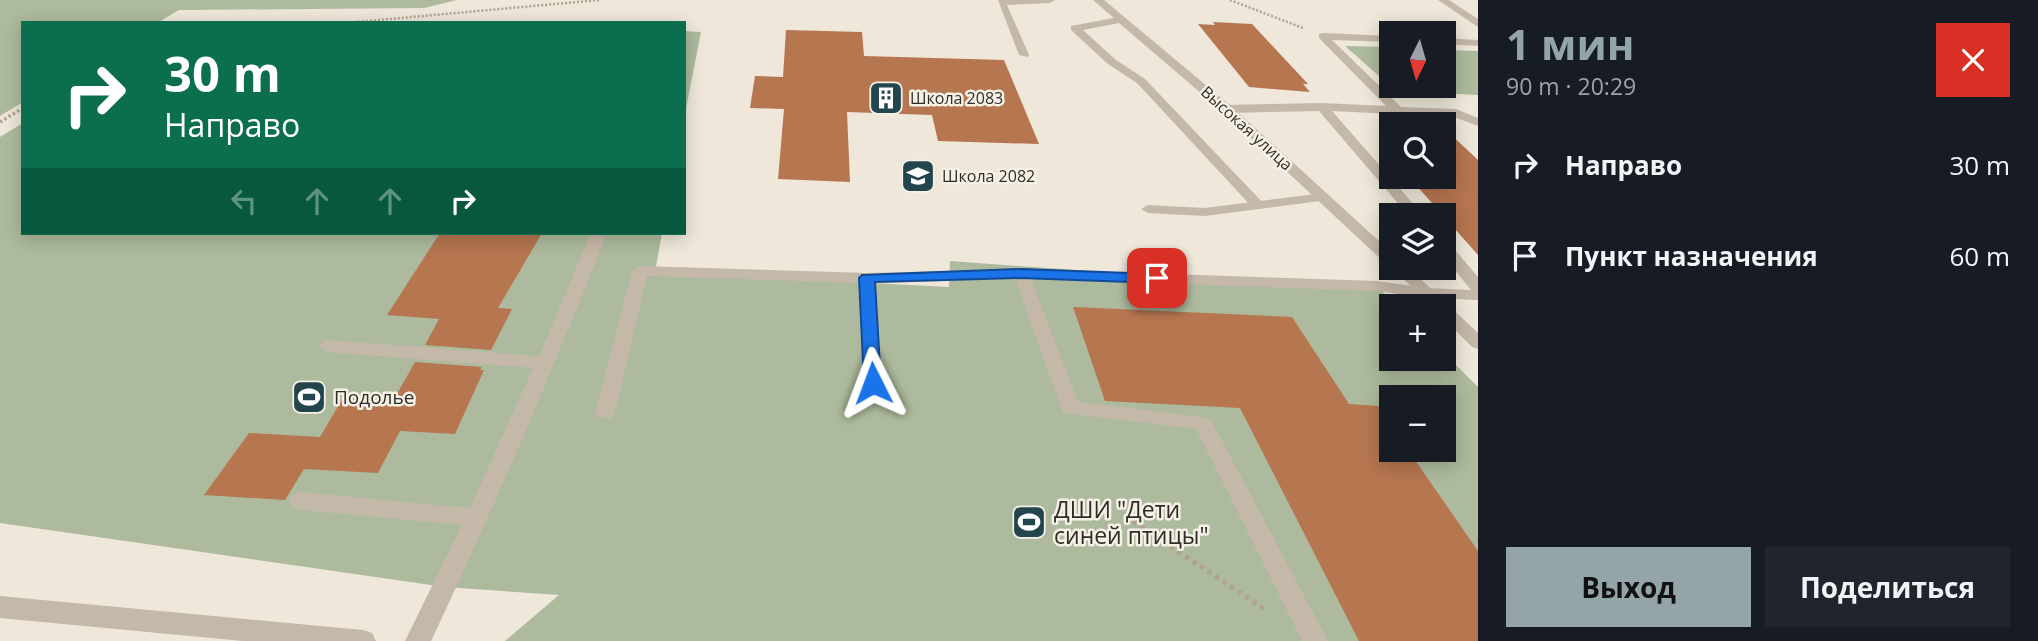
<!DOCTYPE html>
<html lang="ru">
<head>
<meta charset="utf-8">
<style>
	:root { --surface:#171b24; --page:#20242c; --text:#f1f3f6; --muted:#9ea1a6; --accent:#94a5aa }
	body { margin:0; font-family:"Open Sans",sans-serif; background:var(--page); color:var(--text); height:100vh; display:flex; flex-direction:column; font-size:26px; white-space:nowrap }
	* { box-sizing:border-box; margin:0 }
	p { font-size:23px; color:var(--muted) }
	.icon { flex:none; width:38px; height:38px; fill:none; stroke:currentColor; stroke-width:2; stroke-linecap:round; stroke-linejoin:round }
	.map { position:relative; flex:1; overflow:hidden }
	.side { display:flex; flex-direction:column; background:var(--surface); width:560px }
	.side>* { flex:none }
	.banner { position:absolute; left:21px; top:21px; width:665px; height:214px; border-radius:0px; box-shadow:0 4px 18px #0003; background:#0b6e4f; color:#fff; overflow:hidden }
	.needle { width:46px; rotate:185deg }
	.fabs { position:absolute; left:1379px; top:21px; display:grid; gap:14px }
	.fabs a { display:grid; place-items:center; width:77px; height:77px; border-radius:0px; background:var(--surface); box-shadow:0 4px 18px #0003; font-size:35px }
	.pin { position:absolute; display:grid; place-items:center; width:60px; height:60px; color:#fff; margin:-30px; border-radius:14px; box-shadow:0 4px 10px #0006 }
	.me { position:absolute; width:77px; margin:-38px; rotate:357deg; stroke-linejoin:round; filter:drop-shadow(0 0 5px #0008) }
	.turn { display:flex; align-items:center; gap:24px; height:147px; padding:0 28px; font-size:32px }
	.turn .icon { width:91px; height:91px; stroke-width:2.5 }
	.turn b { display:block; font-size:49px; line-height:60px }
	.lanes { display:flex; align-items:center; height:66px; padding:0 28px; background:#0003; justify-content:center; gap:35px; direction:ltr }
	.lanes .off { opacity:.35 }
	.round { display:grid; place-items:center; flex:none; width:74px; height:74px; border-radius:0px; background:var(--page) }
	.summary { display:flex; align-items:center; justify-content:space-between; height:119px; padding:0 28px }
	h1 { font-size:42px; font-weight:700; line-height:52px; color:var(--accent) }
	.primary-button { display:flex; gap:14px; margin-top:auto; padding:14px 28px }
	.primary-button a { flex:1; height:80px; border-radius:0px; background:var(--accent); color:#111; font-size:28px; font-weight:700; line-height:80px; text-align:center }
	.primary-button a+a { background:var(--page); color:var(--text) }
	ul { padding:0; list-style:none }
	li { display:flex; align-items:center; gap:21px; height:91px; padding:0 28px }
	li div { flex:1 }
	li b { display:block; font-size:26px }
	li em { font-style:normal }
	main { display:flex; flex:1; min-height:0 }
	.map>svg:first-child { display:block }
	.green { fill:#adba9d; fill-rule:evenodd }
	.building { fill:#b67650 }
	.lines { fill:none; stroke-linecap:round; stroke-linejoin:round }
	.path-far2 { stroke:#afa393; stroke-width:2.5; stroke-dasharray:2 2; stroke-linecap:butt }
	.path-far1 { stroke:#afa393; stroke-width:3.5; stroke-dasharray:2.5 2.5; stroke-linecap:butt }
	.path { stroke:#afa393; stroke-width:5; stroke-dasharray:4.5 4.5; stroke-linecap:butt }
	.lane { fill:#c4b8a8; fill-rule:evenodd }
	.street { fill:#c4b8a8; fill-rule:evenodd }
	.route { fill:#1a73e8; stroke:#114b97; stroke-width:2 }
	.labels { text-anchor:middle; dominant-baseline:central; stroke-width:5; stroke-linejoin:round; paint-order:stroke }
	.far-poi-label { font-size:16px; fill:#322c27; stroke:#f6f1e6; text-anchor:start }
	.far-street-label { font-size:16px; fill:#322c27; stroke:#f6f1e6 }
	.poi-label { font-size:19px; fill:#322c27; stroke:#f6f1e6; text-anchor:start }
	.near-poi-label { font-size:23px; fill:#322c27; stroke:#f6f1e6; text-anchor:start }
</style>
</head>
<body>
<main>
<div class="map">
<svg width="1478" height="641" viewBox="0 0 1478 641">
	<rect width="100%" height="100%" fill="#eee7da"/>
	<g class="green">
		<path d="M0,0H457L424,8L179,10L157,23H23V102L0,116Z"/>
		<path d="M684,31L701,32L684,119Z"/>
		<path d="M1345,46L1391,47V86H1444V50L1478,51V95L1396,91Z"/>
		<path d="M23,123V233H662L655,272L949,287L950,261L1228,281L1377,286L1397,306H1391V359H1444V353L1478,387V641H505L559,595L445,587L0,523V137ZM1391,397H1444V450H1391Z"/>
	</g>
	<g class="building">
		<path d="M1213,22L1252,24L1308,84H1303L1310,92L1249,87L1198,24L1215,25Z"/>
		<path d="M786,30L862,32L864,56L1004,60L1039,144L938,141L932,115L847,112L850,182L778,179L784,109L750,108L755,76L783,77Z"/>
		<path d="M1444,128L1478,160V255L1416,185L1429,186L1420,177H1444Z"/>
		<path d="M440,233H542L498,308L512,309L491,350L425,345L439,319L387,315Z"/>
		<path d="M1073,307L1292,317L1349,404L1378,406L1391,425V450H1408L1478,551V641H1359L1240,408L1105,401Z"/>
		<path d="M415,362L482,367L480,370H484L455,434L400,431L378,473L304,469L285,500L204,495L249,433L320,437L343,398L393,401Z"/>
	</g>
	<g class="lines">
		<g class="path-far2">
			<path d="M1230,0L1303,28"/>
			<path d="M346,23L599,0"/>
		</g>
		<path class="path-far1" d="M0,122L23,108"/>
		<path class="path" d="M1133,521L1264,609"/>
		<g class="lane">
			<path d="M998,0H1055L1050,3L1007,5L1029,55L1028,57L1019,55Z"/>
			<path d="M1438,0H1449L1478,19V27Z"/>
			<path d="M1323,33L1391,36V42L1332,40L1401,107L1456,109L1478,118V126L1454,117L1332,111L1423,215H1408L1319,111L1227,113L1221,109L1227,105L1322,103L1386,106L1319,38V34Z"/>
			<path d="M1444,38L1478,40V46L1444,44Z"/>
			<path d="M1323,193L1328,194L1330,197L1328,200L1205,216L1148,213L1141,209L1148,205L1205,208Z"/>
			<path d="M591,233H607C552,372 495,506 431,641H405L462,525L300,510L292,507L289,501L292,495L300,492L470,508L533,368L326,352L317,346L326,340L539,356Z"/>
			<path d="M1444,242L1450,244L1478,277V300L1427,298L1377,291L1031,279L1078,402L1210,418L1328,641H1302L1196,429L1063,413L1015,279L876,283L883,383L880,388H866L863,383L859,283L647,276L615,413L612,418H598L595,413L632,271L640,266L867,273L1021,269L1377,281L1427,288L1471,290L1444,257Z"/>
			<path d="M0,596L363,630L372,633L376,641H243L0,618Z"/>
		</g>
		<g class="street">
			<path d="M1093,0H1104L1231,106L1391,252V265L1385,263L1223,112L1119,23L1083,30L1116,60L1145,79L1265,205L1263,208H1253L1137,83L1108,64L1071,30V26L1114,18Z"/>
			<path d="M1392,268H1409L1478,333V349L1472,347L1444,319V306H1431Z"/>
		</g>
	</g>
	<path class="route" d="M1021,269L1157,274L1165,278L1157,283L1021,278L875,282L881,383L873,389L867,387L864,383L859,278L862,275Z"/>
	<defs>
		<g id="building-square" transform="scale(1.75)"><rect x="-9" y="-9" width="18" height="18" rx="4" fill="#22454e" stroke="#f6f1e6"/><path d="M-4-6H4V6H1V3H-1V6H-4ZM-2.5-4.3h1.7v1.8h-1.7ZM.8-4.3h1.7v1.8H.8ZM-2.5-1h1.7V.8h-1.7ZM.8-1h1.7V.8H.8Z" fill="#fff"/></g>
		<g id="school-square" transform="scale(1.75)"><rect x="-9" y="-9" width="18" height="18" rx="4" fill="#22454e" stroke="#f6f1e6"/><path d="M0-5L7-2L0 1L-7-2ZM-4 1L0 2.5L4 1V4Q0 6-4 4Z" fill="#fff"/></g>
		<g id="stadium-square" transform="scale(1.75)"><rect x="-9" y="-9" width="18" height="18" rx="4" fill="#22454e" stroke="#f6f1e6"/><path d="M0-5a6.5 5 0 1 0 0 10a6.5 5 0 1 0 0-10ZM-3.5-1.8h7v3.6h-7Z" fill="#fff"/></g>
	</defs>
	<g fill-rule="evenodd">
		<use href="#building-square" x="886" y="98"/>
		<use href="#school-square" x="918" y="176"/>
		<use href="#stadium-square" x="309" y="397"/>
		<use href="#stadium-square" x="1029" y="522"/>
	</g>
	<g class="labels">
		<g class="far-poi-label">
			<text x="910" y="98">Школа 2083</text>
			<text x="942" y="176">Школа 2082</text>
		</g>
		<g class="far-street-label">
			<text transform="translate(1247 128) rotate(42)">Высокая улица</text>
		</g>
		<g class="poi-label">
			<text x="334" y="397">Подолье</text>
		</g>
		<g class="near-poi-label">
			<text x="1054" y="509">ДШИ "Дети<tspan x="1054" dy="26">синей птицы"</tspan></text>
		</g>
	</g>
</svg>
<div class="fabs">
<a><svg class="needle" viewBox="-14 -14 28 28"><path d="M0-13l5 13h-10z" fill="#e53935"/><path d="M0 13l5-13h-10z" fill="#9ea1a6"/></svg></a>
<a><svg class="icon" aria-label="search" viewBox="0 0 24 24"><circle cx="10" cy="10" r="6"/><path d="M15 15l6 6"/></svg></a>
<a><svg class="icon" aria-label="layers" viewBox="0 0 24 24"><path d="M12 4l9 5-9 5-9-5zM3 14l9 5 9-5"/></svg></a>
<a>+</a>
<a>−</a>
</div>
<div class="pin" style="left:1157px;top:278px;background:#d93025"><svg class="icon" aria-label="arrive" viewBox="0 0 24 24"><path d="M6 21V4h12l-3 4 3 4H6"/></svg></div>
<svg class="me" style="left:873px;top:383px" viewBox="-20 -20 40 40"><path d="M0-17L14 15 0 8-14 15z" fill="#1a73e8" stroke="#fff" stroke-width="4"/></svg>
<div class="banner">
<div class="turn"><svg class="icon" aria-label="right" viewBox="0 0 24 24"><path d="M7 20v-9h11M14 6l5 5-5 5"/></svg><div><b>30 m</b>Направо</div></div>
<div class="lanes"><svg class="icon off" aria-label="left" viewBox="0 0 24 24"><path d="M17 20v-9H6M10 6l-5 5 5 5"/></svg><svg class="icon off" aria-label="ahead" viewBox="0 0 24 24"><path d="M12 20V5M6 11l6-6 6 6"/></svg><svg class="icon off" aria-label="ahead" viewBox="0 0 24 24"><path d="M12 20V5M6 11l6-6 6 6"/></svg><svg class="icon" aria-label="right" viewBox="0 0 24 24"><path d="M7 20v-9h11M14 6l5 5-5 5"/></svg></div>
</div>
</div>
<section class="side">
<div class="summary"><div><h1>1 мин</h1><p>90 m · 20:29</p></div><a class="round" style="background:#d93025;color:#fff"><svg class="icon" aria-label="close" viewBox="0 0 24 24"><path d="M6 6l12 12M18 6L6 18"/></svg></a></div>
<ul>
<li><svg class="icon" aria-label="right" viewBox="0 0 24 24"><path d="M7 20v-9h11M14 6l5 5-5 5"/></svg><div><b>Направо</b></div><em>30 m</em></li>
<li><svg class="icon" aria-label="arrive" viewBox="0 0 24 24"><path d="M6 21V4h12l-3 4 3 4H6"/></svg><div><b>Пункт назначения</b></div><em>60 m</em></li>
</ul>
<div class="primary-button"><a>Выход</a><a>Поделиться</a></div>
</section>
</main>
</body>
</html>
